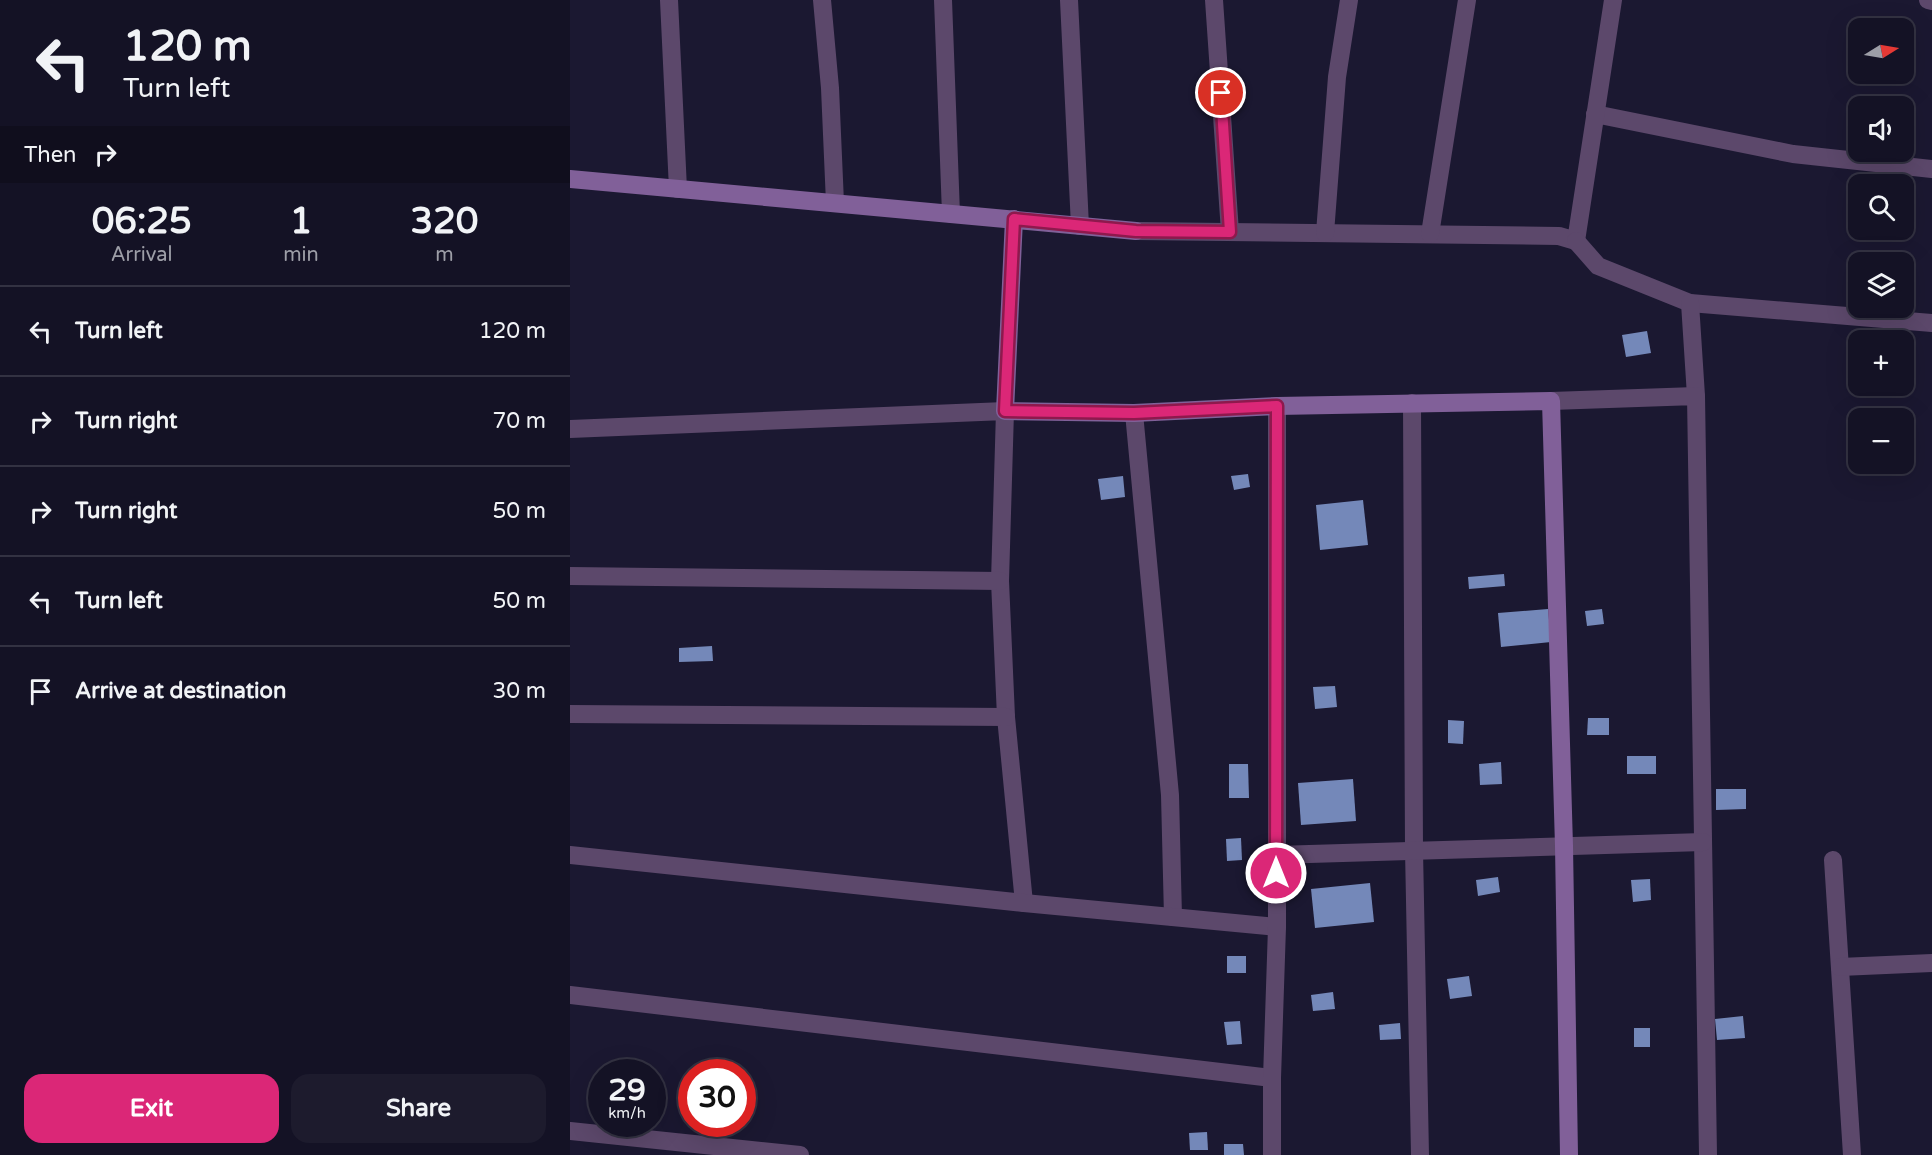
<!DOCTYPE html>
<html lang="en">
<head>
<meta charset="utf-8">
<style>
	:root { --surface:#141225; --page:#1d1b2d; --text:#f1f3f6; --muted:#9d9ea7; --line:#333242; --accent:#db2777 }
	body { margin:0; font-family:"Varela Round",sans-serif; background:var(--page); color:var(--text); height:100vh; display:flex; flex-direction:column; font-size:22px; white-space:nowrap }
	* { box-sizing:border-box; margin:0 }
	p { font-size:20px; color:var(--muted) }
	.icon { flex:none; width:33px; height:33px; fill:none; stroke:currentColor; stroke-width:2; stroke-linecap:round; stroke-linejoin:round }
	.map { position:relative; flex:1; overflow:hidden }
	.details { display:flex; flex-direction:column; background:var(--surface); width:570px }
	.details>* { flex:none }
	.banner { background:#141225; color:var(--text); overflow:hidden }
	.needle { width:39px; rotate:79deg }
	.controls { position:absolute; left:1278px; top:18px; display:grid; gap:12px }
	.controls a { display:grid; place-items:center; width:66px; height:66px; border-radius:12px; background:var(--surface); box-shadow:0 6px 24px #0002,0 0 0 2px var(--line); font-size:30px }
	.speed { position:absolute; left:18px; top:1059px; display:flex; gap:12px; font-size:30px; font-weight:700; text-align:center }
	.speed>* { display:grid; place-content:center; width:78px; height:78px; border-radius:50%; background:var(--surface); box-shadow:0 6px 24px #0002,0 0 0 2px var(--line); line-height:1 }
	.speed small { font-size:15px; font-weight:400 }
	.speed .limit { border:9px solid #d22; background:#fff; color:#111 }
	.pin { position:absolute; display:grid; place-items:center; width:51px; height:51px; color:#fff; margin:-26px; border:3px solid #fff; border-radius:50%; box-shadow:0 2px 6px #0007 }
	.me { position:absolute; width:66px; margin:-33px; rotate:0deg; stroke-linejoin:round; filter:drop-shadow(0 0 4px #0008) }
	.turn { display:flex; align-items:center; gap:21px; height:126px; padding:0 24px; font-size:27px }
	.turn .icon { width:78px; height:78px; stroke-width:2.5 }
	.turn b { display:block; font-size:42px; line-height:51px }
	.then { display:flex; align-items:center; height:57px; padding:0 24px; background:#0003; gap:12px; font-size:22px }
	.eta { display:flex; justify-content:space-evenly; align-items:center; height:102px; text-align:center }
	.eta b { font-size:36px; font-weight:700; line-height:42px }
	.button { display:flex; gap:12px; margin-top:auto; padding:12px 24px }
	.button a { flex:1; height:69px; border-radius:18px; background:var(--accent); color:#fff; font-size:24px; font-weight:700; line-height:69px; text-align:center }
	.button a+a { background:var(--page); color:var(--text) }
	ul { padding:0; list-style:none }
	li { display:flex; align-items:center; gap:18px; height:90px; padding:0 24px; border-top:2px solid var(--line) }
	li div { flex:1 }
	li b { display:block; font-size:22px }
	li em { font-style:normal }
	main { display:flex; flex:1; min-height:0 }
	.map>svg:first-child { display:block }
	.building { fill:#7488b9 }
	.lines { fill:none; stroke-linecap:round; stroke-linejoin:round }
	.street { stroke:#5c486b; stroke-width:18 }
	.secondary { stroke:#816099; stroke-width:18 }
	.route-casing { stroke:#8e194d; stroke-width:15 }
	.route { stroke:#db2777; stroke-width:10 }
</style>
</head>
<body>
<main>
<section class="details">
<div class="banner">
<div class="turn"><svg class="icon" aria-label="left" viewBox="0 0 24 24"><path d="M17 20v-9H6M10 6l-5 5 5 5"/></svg><div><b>120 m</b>Turn left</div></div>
<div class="then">Then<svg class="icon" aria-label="right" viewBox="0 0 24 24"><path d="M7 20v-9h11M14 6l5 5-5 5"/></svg></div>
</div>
<div class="eta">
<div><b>06:25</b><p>Arrival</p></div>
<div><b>1</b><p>min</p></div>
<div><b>320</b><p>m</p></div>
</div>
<ul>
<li><svg class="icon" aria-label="left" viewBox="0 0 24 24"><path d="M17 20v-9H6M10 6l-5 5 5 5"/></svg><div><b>Turn left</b></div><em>120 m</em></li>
<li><svg class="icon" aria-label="right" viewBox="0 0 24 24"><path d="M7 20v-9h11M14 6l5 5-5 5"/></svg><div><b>Turn right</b></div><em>70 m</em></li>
<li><svg class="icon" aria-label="right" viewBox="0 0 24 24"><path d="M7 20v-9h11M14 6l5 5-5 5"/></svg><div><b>Turn right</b></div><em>50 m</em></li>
<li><svg class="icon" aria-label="left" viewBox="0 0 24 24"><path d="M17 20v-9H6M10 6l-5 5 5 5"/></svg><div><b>Turn left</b></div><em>50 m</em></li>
<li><svg class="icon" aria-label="arrive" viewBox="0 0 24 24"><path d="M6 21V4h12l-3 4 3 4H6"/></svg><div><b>Arrive at destination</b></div><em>30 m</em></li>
</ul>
<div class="button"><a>Exit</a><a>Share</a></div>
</section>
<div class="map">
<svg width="1362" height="1155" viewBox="0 0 1362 1155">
	<rect width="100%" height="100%" fill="#1b1831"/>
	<g class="building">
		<path d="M1077,331L1081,353L1056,357L1052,335Z"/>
		<path d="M678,474L680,487L664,490L661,476Z"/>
		<path d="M553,476L555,497L531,500L528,479Z"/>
		<path d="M793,500L798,545L750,550L746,505Z"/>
		<path d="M934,574L935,586L899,589L898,577Z"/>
		<path d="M978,609L981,642L931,647L928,613Z"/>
		<path d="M1032,609L1034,624L1017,626L1015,611Z"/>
		<path d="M142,646L143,661L109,662V648Z"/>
		<path d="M765,686L767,707L745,709L743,687Z"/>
		<path d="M1018,718H1039V735H1017Z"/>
		<path d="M878,720L894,721L893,744L878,743Z"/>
		<rect x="1057" y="756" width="29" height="18"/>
		<path d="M931,762L932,784L910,785L909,764Z"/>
		<path d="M659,764H678L679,798H659Z"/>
		<path d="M783,779L786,821L731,825L728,783Z"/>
		<path d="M1146,789H1176V809L1146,810Z"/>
		<path d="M671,838L672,860L657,861L656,839Z"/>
		<path d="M928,877L930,892L908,896L906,880Z"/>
		<path d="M1080,879L1081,900L1063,902L1061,880Z"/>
		<path d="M800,883L804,922L745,928L741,889Z"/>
		<rect x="657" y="956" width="19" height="17"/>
		<path d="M899,976L902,996L880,999L877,979Z"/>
		<path d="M763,992L765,1009L743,1011L741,995Z"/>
		<path d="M1173,1016L1175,1038L1147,1040L1145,1019Z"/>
		<path d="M670,1021L672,1044L657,1045L654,1022Z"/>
		<path d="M830,1023L831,1039L810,1040L809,1025Z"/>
		<rect x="1064" y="1028" width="16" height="19"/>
		<path d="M637,1132L638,1150H620L619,1133Z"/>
		<path d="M654,1144H673L674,1155H654Z"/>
	</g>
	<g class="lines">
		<g class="street">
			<path d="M99,0L108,189"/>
			<path d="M252,0L260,88L265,203"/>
			<path d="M373,0L381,214"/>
			<path d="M499,0L510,226"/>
			<path d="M644,0L660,232"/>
			<path d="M1358,0L1362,1"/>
			<path d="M1025,114L1223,154L1362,169"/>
			<path d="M566,231L989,236L1006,241L1043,0"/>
			<path d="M755,233L767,77L779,0"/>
			<path d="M860,234L897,0"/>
			<path d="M1006,241L1028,266L1120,303L1362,323"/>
			<path d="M1120,303L1126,396"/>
			<path d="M981,401L1126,396L1138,1155"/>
			<path d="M842,403L844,850L850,1155"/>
			<path d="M564,413L600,795L603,917"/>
			<path d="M0,429L435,411L430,581L436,717L454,903"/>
			<path d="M0,576L430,581"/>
			<path d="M0,714L436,717"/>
			<path d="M0,855L454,903L707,927"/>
			<path d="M706,855L1133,842"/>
			<path d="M1263,860L1282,1155"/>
			<path d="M1270,967L1362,963"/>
			<path d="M0,995L702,1078"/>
			<path d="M0,1131L230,1155"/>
			<path d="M702,1155V1078L707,927V406"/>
		</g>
		<g class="secondary">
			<path d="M0,179L566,231"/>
			<path d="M444,219L435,411L564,413L707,406L981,401L994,846L999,1155"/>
		</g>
	</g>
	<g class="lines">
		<g class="route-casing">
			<path id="route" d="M651,93L660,232L566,231L444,219L435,411L564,413L707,406L706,873"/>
		</g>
		<use href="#route" class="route"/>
	</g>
</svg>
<div class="controls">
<a><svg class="needle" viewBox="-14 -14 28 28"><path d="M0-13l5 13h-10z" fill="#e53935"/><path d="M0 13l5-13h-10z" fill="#9d9ea7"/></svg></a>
<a><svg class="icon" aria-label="sound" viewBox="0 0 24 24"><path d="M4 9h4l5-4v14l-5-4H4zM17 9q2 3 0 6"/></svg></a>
<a><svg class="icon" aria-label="search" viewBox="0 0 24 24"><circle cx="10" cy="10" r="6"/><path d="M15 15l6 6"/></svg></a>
<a><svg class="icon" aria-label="layers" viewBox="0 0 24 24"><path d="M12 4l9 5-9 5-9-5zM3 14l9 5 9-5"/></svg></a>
<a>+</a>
<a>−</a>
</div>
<div class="speed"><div>29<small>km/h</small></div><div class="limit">30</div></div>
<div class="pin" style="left:651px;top:93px;background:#d93025"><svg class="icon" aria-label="arrive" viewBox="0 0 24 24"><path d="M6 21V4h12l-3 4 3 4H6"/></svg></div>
<svg class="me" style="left:706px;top:873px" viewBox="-20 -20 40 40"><circle r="17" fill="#db2777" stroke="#fff" stroke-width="3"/><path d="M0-11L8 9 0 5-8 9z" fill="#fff"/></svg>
</div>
</main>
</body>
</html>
